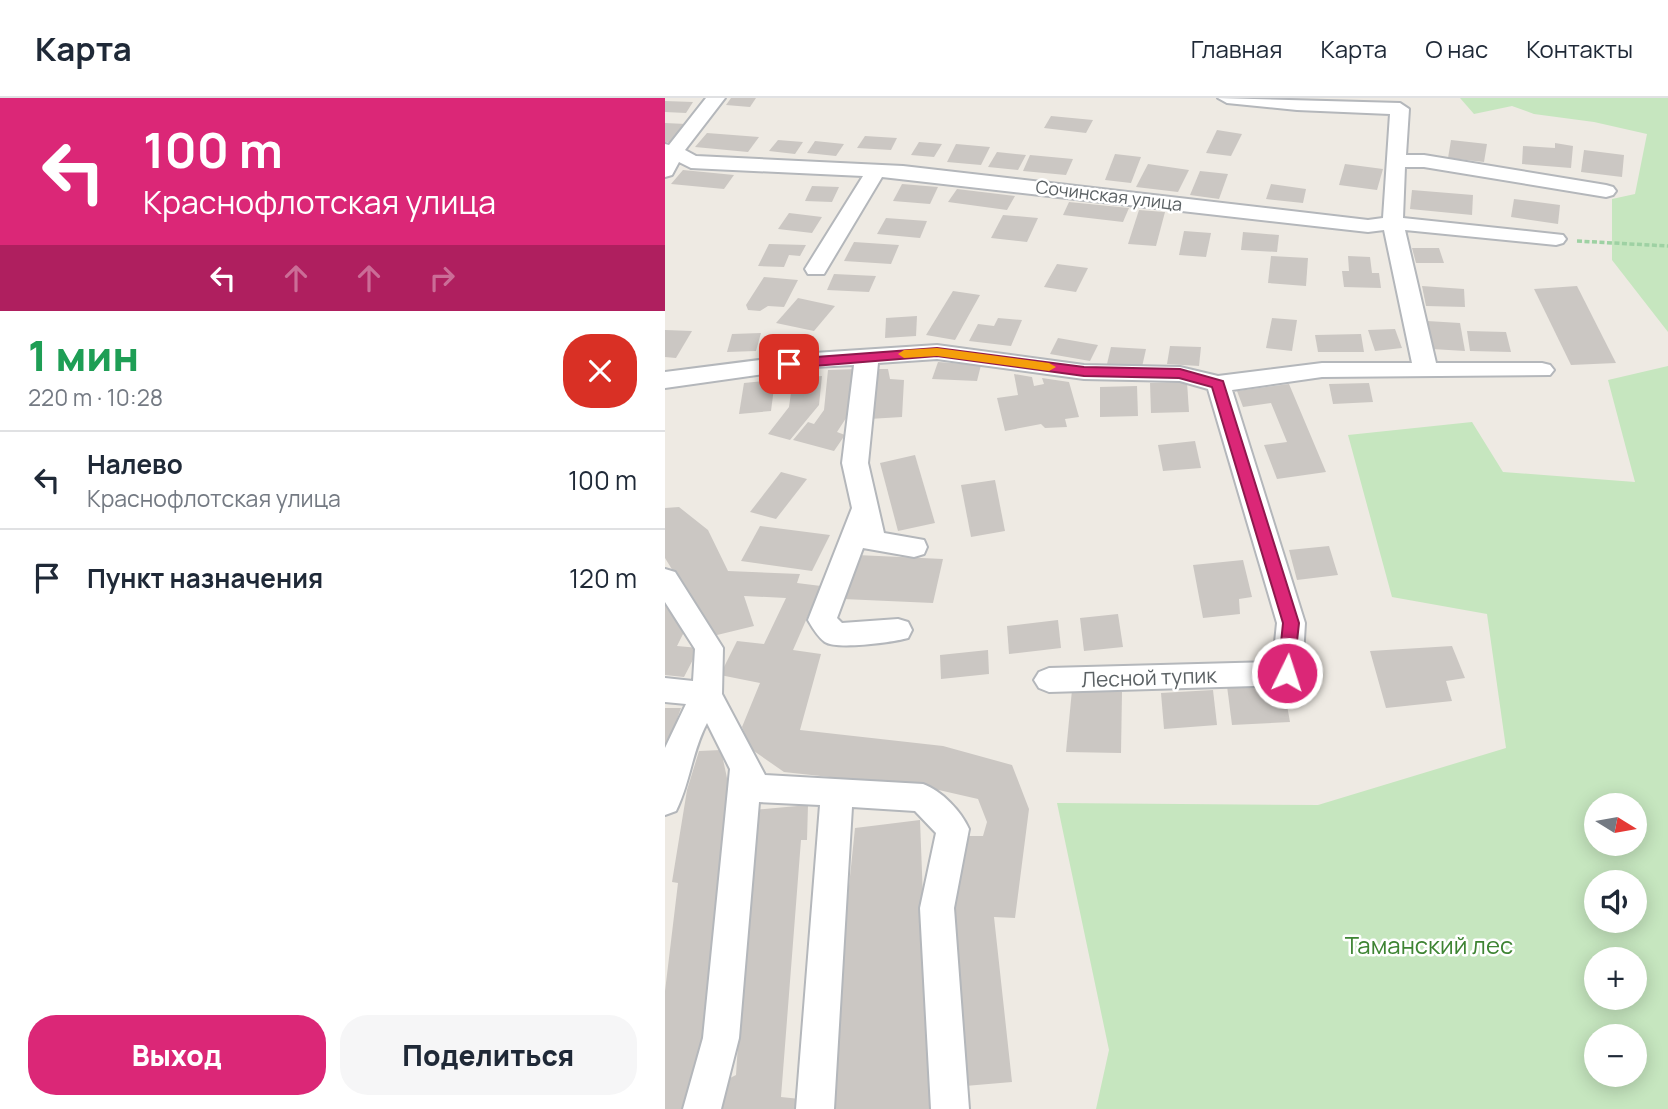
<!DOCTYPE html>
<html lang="ru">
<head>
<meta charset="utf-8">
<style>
	:root { --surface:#fff; --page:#f6f6f7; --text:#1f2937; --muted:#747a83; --line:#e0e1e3; --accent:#db2777 }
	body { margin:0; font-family:Manrope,sans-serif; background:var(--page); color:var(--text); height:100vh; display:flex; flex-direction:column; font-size:26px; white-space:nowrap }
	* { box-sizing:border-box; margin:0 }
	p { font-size:23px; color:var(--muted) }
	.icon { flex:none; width:38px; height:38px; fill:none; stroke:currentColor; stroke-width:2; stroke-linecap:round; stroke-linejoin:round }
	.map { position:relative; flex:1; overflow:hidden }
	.details { display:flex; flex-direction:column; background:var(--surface); width:665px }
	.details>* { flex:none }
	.guide { background:#db2777; color:#fff; overflow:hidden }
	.needle { width:46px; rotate:101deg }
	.controls { position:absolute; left:919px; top:695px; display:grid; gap:14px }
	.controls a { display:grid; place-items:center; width:63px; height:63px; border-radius:50%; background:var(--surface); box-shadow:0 4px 18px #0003; font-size:35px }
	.pin { position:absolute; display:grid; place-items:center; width:60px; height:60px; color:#fff; margin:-30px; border-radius:14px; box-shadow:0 4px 10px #0006 }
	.me { position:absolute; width:77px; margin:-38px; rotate:4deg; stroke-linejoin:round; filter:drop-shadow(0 0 5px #0008) }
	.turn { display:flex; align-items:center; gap:24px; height:147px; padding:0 28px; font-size:32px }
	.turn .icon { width:91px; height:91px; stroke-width:2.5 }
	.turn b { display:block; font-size:49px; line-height:60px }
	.lanes { display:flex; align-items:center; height:66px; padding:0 28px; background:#0003; justify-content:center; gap:35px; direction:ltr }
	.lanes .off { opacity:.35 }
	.round { display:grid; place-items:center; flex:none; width:74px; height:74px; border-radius:28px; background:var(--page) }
	.head { display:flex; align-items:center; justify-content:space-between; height:119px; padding:0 28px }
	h1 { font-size:42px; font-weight:800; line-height:52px; color:#1e9e55 }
	.action { display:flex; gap:14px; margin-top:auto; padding:14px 28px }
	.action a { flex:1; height:80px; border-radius:28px; background:var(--accent); color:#fff; font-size:28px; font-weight:800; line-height:80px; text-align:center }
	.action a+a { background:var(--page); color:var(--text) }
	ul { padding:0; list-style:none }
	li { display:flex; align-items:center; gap:21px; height:98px; padding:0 28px; border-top:2px solid var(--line) }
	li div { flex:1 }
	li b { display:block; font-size:26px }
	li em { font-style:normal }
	header { display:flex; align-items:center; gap:42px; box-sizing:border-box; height:98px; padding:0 35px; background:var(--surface); border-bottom:2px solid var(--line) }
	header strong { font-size:33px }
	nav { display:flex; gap:38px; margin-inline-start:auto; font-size:24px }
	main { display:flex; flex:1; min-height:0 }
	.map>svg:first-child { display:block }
	.green { fill:#c6e6bf; fill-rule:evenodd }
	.building { fill:#cbc7c3 }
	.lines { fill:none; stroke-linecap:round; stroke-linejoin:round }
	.minor-casing { stroke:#b4b7bb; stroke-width:4 }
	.path { stroke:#9ed1a3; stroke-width:3.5; stroke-dasharray:5 2.5; stroke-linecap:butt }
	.minor { fill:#fff; fill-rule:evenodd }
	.route { fill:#db2777; stroke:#8e194d; stroke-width:2 }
	.slow { fill:#f59e0b }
	.labels { text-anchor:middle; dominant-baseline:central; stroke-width:5; stroke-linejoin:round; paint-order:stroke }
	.far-street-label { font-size:18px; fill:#5b6164; stroke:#fff }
	.street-label { font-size:21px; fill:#5b6164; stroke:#fff }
	.near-park-label { font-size:24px; fill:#3e8433; stroke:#fff }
</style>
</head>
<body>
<header>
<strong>Карта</strong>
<nav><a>Главная</a><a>Карта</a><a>О нас</a><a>Контакты</a></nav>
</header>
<main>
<section class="details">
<div class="guide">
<div class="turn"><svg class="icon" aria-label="left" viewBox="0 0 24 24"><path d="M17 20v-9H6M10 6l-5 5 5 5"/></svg><div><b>100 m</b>Краснофлотская улица</div></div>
<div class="lanes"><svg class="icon" aria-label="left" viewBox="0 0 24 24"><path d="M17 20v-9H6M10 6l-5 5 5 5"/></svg><svg class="icon off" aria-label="ahead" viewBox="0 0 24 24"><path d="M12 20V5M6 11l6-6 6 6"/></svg><svg class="icon off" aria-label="ahead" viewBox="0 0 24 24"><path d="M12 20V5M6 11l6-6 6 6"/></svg><svg class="icon off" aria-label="right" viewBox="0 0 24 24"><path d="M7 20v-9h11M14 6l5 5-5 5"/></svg></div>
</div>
<div class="head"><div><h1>1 мин</h1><p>220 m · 10:28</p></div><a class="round" style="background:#d93025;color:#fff"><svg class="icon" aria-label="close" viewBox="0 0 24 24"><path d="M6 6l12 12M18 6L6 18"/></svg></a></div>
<ul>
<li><svg class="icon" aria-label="left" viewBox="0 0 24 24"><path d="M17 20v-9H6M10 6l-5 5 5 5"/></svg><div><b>Налево</b><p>Краснофлотская улица</p></div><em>100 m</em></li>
<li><svg class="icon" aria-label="arrive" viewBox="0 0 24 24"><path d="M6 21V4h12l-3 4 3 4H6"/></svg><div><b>Пункт назначения</b></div><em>120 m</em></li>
</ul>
<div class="action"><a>Выход</a><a>Поделиться</a></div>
</section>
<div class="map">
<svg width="1003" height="1011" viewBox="0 0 1003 1011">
	<rect width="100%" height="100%" fill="#eeeae3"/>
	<g class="green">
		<path d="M795,0H1003V234L947,162V101L970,96L982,36L929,24L869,16L847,8L809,16Z"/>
		<path d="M1003,268V1011H431L444,952L392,705L653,707L841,650L822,516L727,499L683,337L807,324L838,374L970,384L943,282ZM970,707V746H931V707ZM970,784V822H931V784ZM931,861H970V900H931ZM931,938H970V976H931Z"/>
	</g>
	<g class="building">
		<path d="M66,0H91L85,9L61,7Z"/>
		<path d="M0,3L28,4L21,15L0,14Z"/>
		<path d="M386,18L428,22L421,35L379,30Z"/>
		<path d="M0,25L21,26L9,44H0Z"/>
		<path d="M552,32L577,36L566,58L541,55Z"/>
		<path d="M42,35L94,39L83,54L30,49Z"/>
		<path d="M200,38L232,40L226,52L192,50Z"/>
		<path d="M113,42L138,44L130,56L104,53Z"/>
		<path d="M786,42L822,46L819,64L783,60Z"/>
		<path d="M150,43L179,46L171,58L142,55Z"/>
		<path d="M254,44L277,46L269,59L246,57Z"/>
		<path d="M890,45L908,48L906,70L857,66L858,48L890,50Z"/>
		<path d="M291,46L325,49L316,67L282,64Z"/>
		<path d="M919,52L959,57L957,79L916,74Z"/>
		<path d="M332,54L361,57L353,72L323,69Z"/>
		<path d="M450,56L476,59L466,85L440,82Z"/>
		<path d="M365,57L408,61L401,77L358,73Z"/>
		<path d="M483,66L524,72L513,94L471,89Z"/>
		<path d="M680,66L718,71L712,92L674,87Z"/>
		<path d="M18,72L69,77L59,91L6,86Z"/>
		<path d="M535,73L563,76L554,101L525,97Z"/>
		<path d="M237,86L273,89L265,106L228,103Z"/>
		<path d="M606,86L641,91L638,105L601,101Z"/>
		<path d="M147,88L174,89L167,104L140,103Z"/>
		<path d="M292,91L350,98L342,112L283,104Z"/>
		<path d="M747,92L808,97L807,117L745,111Z"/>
		<path d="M849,101L895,107L893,126L846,119Z"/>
		<path d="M404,104L464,110L458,124L398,117Z"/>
		<path d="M474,112L500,114L491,148L463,146Z"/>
		<path d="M124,115L157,119L147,135L113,131Z"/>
		<path d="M338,117L373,120L362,144L326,140Z"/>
		<path d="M221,120L262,123L255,140L212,136Z"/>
		<path d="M519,133L546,135L541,159L514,157Z"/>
		<path d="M578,134L614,137L612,154L576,152Z"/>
		<path d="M189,144L234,147L226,166L179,163Z"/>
		<path d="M104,146L141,147L135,158L124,157L119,169L93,168Z"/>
		<path d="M747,150H774L779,165H751Z"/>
		<path d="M606,158L643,160L641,188L603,185Z"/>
		<path d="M683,158L705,159L707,175H714L716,190L679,189L677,173H684Z"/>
		<path d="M392,166L423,170L411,194L379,189Z"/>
		<path d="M169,176L211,178L204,194L162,192Z"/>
		<path d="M99,179L133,182L119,209L103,208L95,213L83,212L81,207Z"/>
		<path d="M757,188L799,191L800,209L761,208Z"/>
		<path d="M912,188L951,265L906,267L869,191Z"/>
		<path d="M288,193L315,197L290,242L261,237Z"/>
		<path d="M133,200L170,208L149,233L111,225Z"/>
		<path d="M252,218L251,238L220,240L221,220Z"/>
		<path d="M333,220L357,222L346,248L304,243L313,226L329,228Z"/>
		<path d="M607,220L632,222L627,253L601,250Z"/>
		<path d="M762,223L795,225L800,253L767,251Z"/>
		<path d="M730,231L737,250L710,253L703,232Z"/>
		<path d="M0,232L27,233L11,260L0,259Z"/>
		<path d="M802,233L841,234L846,254L805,253Z"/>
		<path d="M96,235L91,253L62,254L67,236Z"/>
		<path d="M696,236L699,254H653L650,237Z"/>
		<path d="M393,240L433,247L425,263L385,256Z"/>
		<path d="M505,248L536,249L534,268L502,266Z"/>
		<path d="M446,249L481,251L477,269L442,266Z"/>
		<path d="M273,264L316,267L312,283L267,281Z"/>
		<path d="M193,271L187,311L172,334L180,337L169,353L128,342L143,324L149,326L159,312L163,272Z"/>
		<path d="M210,271H223L225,281L239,282L237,319L204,321Z"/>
		<path d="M349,276L367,279L369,288L379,286L377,280L404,284L414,319L400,321L402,329L380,330L376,326L340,333L332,300L353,297Z"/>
		<path d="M157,278L154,307L125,342L103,336L124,309L128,280Z"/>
		<path d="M110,282L106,313L74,316L79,285Z"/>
		<path d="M522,284L524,314L486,315L485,285Z"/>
		<path d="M704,285L708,304L668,306L664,286Z"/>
		<path d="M624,286L661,374L612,381L599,347L622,344L606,305L578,309L572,293Z"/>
		<path d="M472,288L473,318L435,319V289Z"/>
		<path d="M530,343L536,370L498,373L493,347Z"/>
		<path d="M250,357L270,425L233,433L215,365Z"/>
		<path d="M116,374L142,381L111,421L85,414Z"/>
		<path d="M330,382L340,433L306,439L296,387Z"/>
		<path d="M14,409L43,432L63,473L135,476L132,485L156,488L128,552L156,556L135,632L278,648L347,667L364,711L350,820L329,819L347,984L300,988L289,815L304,738H318L322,724L313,701L265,690L119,674L86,651L77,629L95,585L55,577L72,543L99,546L121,500L79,498L89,528L48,538L0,460V410Z"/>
		<path d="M95,428L165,437L147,473L76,463Z"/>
		<path d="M664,448L673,477L632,482L624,452Z"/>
		<path d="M192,457L278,461L268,505L178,501Z"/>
		<path d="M578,462L587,499L574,501L575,516L538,520L528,467Z"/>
		<path d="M0,507L19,534L12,548L34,550L19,579L0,577Z"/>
		<path d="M453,516L458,549L419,553L415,520Z"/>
		<path d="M393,522L396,550L344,556L342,528Z"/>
		<path d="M787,548L800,580L781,583L787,603L721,610L705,553Z"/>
		<path d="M323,552L324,576L276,581L275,557Z"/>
		<path d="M618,585L625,624L567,627L562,588Z"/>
		<path d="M407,592L457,594L456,655L401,654Z"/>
		<path d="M548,592L552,627L499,631L496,595Z"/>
		<path d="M0,610H16L0,655Z"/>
		<path d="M56,652L65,694L35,973L22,1011H0V893L13,785L7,784L22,692L34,653Z"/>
		<path d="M143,707L142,742H136L116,999L135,1001L134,1011H49L55,985L71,977L88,712Z"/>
		<path d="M255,722L266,1011H161L190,730Z"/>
	</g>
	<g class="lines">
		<g class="minor-casing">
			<g id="minor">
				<path d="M41,0H60L20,52L31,58L238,68L703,122L718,120L725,16L632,12L562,5L553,0L735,5L744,11L741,57H759L941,87L948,89L951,93L948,97L941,99L759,69H740L738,120L898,137L901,141L898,145L891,147L740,132L771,265H877L885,267L889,272L885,277L657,279L567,292L640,525L637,575L632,583L622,587L384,594L374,590L369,582L374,574L384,570L608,564L612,525L543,291L515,283L419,281L272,261L213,265L203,365L219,435L259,442L262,449L259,456L249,459L198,450L172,520L177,525L233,521L243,524L247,532L243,540C229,544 172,552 160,544C153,539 147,529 143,522L187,410L177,365L189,267L149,269L0,290V274L149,255L272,247L419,267L515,269L553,278L657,265H747L719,132L703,134L217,79L162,171L159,176H143L140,171L198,78L26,70L14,64L7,77L0,79V46L4,47Z"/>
				<path d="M0,471L10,474L58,550L57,596L100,677L258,686C277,693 296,713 304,731L289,810L304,1011H266L255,810L271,735L250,713L187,709L169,1011H131L155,707L94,704L74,940L56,1011H18L38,940L65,671L42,625C27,653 25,685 11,713L0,717V650L21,606L0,604V580L28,583L30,551L0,504Z"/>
			</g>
		</g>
		<path class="path" d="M912,143L1003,148"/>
		<use href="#minor" class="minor"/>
	</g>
	<path class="route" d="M272,250L419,269L515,271L558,283L634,525L628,579H616L613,575L618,525L547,289L514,280L419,278L272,258L124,270L118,266L124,261Z"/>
	<path class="slow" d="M272,250L384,265L391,269L384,273L272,258L239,260L233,256L239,252Z"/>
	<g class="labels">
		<g class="far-street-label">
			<text transform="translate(444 97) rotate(7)">Сочинская улица</text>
		</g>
		<g class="street-label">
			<text transform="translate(484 579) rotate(-2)">Лесной тупик</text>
		</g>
		<g class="near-park-label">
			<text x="764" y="846">Таманский лес</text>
		</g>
	</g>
</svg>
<div class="controls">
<a><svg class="needle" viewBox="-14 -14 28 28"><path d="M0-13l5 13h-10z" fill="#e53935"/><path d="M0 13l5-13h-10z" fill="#747a83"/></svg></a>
<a><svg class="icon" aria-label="sound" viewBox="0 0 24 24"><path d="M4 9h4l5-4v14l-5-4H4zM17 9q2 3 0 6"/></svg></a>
<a>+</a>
<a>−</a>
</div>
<div class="pin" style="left:124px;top:266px;background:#d93025"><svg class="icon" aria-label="arrive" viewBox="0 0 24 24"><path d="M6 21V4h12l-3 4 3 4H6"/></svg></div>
<svg class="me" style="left:622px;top:575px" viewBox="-20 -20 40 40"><circle r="17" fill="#db2777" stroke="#fff" stroke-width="3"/><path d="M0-11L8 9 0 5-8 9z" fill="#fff"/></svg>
</div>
</main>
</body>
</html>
